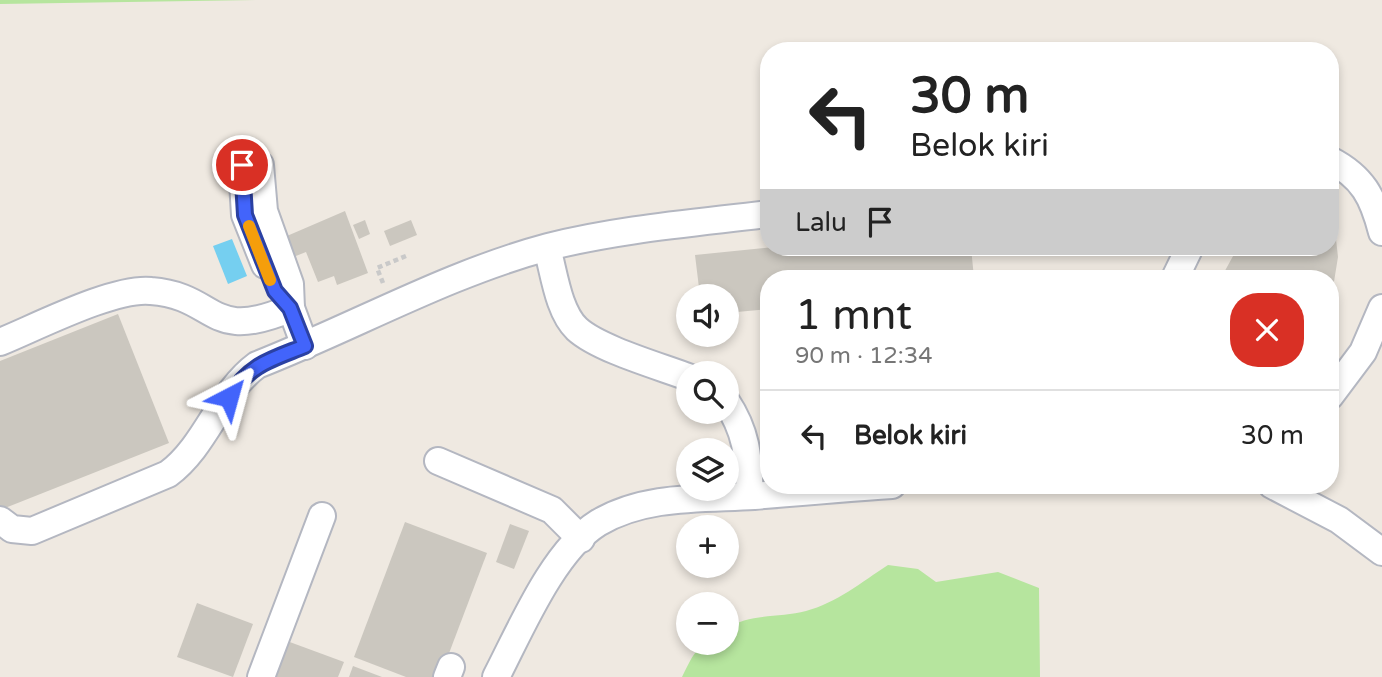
<!DOCTYPE html>
<html lang="id">
<head>
<meta charset="utf-8">
<style>
	:root { --surface:#fff; --page:#f6f6f6; --text:#222; --muted:#767676; --line:#e0e0e0 }
	body { margin:0; font-family:"Varela Round",sans-serif; background:var(--page); color:var(--text); height:100vh; display:flex; flex-direction:column; font-size:26px; white-space:nowrap }
	* { box-sizing:border-box; margin:0 }
	p { font-size:23px; color:var(--muted) }
	.icon { flex:none; width:38px; height:38px; fill:none; stroke:currentColor; stroke-width:2; stroke-linecap:round; stroke-linejoin:round }
	.map { position:relative; flex:1; overflow:hidden }
	.drawer { position:absolute; left:760px; top:270px; width:579px; height:224px; display:flex; flex-direction:column; background:var(--surface); border-radius:28px; box-shadow:0 4px 10px #0003 }
	.drawer>* { flex:none }
	.top-card { position:absolute; left:760px; top:42px; width:579px; height:214px; border-radius:28px; box-shadow:0 4px 10px #0003; background:#fff; color:var(--text); overflow:hidden }
	.controls { position:absolute; left:676px; top:284px; display:grid; gap:14px }
	.controls a { display:grid; place-items:center; width:63px; height:63px; border-radius:50%; background:var(--surface); box-shadow:0 4px 10px #0003; font-size:35px }
	.pin { position:absolute; display:grid; place-items:center; width:60px; height:60px; color:#fff; margin:-30px; border:4px solid #fff; border-radius:50%; box-shadow:0 2px 7px #0007 }
	.me { position:absolute; width:77px; margin:-38px; rotate:39deg; stroke-linejoin:round; filter:drop-shadow(0 0 5px #0008) }
	.turn { display:flex; align-items:center; gap:24px; height:147px; padding:0 35px; font-size:32px }
	.turn .icon { width:91px; height:91px; stroke-width:2.5 }
	.turn b { display:block; font-size:49px; line-height:60px }
	.then { display:flex; align-items:center; height:66px; padding:0 35px; background:#0003; gap:14px; font-size:26px }
	.round { display:grid; place-items:center; flex:none; width:74px; height:74px; border-radius:28px; background:var(--page) }
	.overview { display:flex; align-items:center; justify-content:space-between; height:119px; padding:0 35px }
	h1 { font-size:42px; font-weight:600; line-height:52px }
	ul { padding:0; list-style:none }
	li { display:flex; align-items:center; gap:21px; height:91px; padding:0 35px; border-top:2px solid var(--line) }
	li div { flex:1 }
	li b { display:block; font-size:26px }
	li em { font-style:normal }
	.map>svg:first-child { display:block }
	.green { fill:#b6e59e }
	.water { fill:#75cff0 }
	.building { fill:#cbc7bf }
	.lines { fill:none; stroke-linecap:round; stroke-linejoin:round }
	.minor-casing { stroke:#b4b7c1; stroke-width:30 }
	.path { stroke:#c9c9c9; stroke-width:4.5; stroke-dasharray:5 3.5; stroke-linecap:butt }
	.minor { stroke:#fff; stroke-width:26 }
	.route-casing { stroke:#2b41a3; stroke-width:18 }
	.route { stroke:#4264fb; stroke-width:12 }
	.slow { stroke:#f59e0b; stroke-width:12 }
</style>
</head>
<body>
<div class="map">
<svg width="1382" height="677" viewBox="0 0 1382 677">
	<rect width="100%" height="100%" fill="#efe9e1"/>
	<g class="green">
		<path d="M0,0H262L0,4Z"/>
		<path d="M888,565L918,569L936,582L998,572L1039,588L1040,677H682C695,652 696,642 726,642V629C749,613 780,618 806,611C836,603 862,582 888,565Z"/>
	</g>
	<path class="water" d="M232,239L247,276L228,284L213,246Z"/>
	<g class="building">
		<path d="M345,211L368,273L337,285L334,276L318,282L306,252L273,265L266,245Z"/>
		<path d="M365,220L370,234L359,239L353,225Z"/>
		<path d="M411,220L417,235L390,246L384,231Z"/>
		<path d="M1330,221L1335,230L1338,257L1331,300L1330,278H1221L1238,247H1330Z"/>
		<path d="M774,247H971L974,278H768V309L726,313V296H700L695,255Z"/>
		<path d="M118,314L169,443L0,510V361Z"/>
		<path d="M405,522L487,553L440,677H406L354,657Z"/>
		<path d="M510,524L529,531L514,569L496,562Z"/>
		<path d="M197,603L253,624L233,677L177,657Z"/>
		<path d="M287,641L344,662L338,677H274Z"/>
		<path d="M353,666L382,677H349Z"/>
	</g>
	<g class="lines">
		<g class="minor-casing">
			<g id="minor">
				<path d="M1330,160C1363,177 1373,197 1382,232"/>
				<path d="M242,165L245,215L265,265"/>
				<path d="M260,165L264,211L290,284L291,308L305,346"/>
				<path d="M547,248C554,272 558,311 577,329C599,349 659,366 688,377"/>
				<path d="M1175,278L1190,247"/>
				<path d="M0,342C37,327 114,287 151,291C218,296 208,344 291,308"/>
				<path d="M1330,396L1363,352L1382,308"/>
				<path d="M726,401C748,434 748,458 750,496"/>
				<path d="M438,461L552,510L581,539"/>
				<path d="M1272,485L1339,520L1382,552"/>
				<path d="M0,520L12,529L32,531L168,474C207,445 219,393 257,365C354,327 447,274 548,247C619,229 695,223 768,214"/>
				<path d="M261,677L322,516"/>
				<path d="M447,677L451,667"/>
				<path d="M496,677C520,631 553,551 598,523C644,495 703,499 754,496C800,492 846,488 892,485"/>
			</g>
		</g>
		<path class="path" d="M383,283L377,268L406,256"/>
		<use href="#minor" class="minor"/>
	</g>
	<g class="lines">
		<g class="route-casing">
			<path id="route" d="M229,397C250,364 270,360 305,346L290,308L275,291L245,215L242,165"/>
		</g>
		<use href="#route" class="route"/>
		<path class="slow" d="M249,226L270,280"/>
	</g>
</svg>
<div class="controls">
<a><svg class="icon" aria-label="sound" viewBox="0 0 24 24"><path d="M4 9h4l5-4v14l-5-4H4zM17 9q2 3 0 6"/></svg></a>
<a><svg class="icon" aria-label="search" viewBox="0 0 24 24"><circle cx="10" cy="10" r="6"/><path d="M15 15l6 6"/></svg></a>
<a><svg class="icon" aria-label="layers" viewBox="0 0 24 24"><path d="M12 4l9 5-9 5-9-5zM3 14l9 5 9-5"/></svg></a>
<a>+</a>
<a>−</a>
</div>
<div class="pin" style="left:242px;top:165px;background:#d93025"><svg class="icon" aria-label="arrive" viewBox="0 0 24 24"><path d="M6 21V4h12l-3 4 3 4H6"/></svg></div>
<svg class="me" style="left:229px;top:397px" viewBox="-20 -20 40 40"><path d="M0-17L14 15 0 8-14 15z" fill="#4264fb" stroke="#fff" stroke-width="4"/></svg>
<div class="top-card">
<div class="turn"><svg class="icon" aria-label="left" viewBox="0 0 24 24"><path d="M17 20v-9H6M10 6l-5 5 5 5"/></svg><div><b>30 m</b>Belok kiri</div></div>
<div class="then">Lalu<svg class="icon" aria-label="arrive" viewBox="0 0 24 24"><path d="M6 21V4h12l-3 4 3 4H6"/></svg></div>
</div>
<section class="drawer">
<div class="overview"><div><h1>1 mnt</h1><p>90 m · 12:34</p></div><a class="round" style="background:#d93025;color:#fff"><svg class="icon" aria-label="close" viewBox="0 0 24 24"><path d="M6 6l12 12M18 6L6 18"/></svg></a></div>
<ul>
<li><svg class="icon" aria-label="left" viewBox="0 0 24 24"><path d="M17 20v-9H6M10 6l-5 5 5 5"/></svg><div><b>Belok kiri</b></div><em>30 m</em></li>
</ul>
</section>
</div>
</body>
</html>
